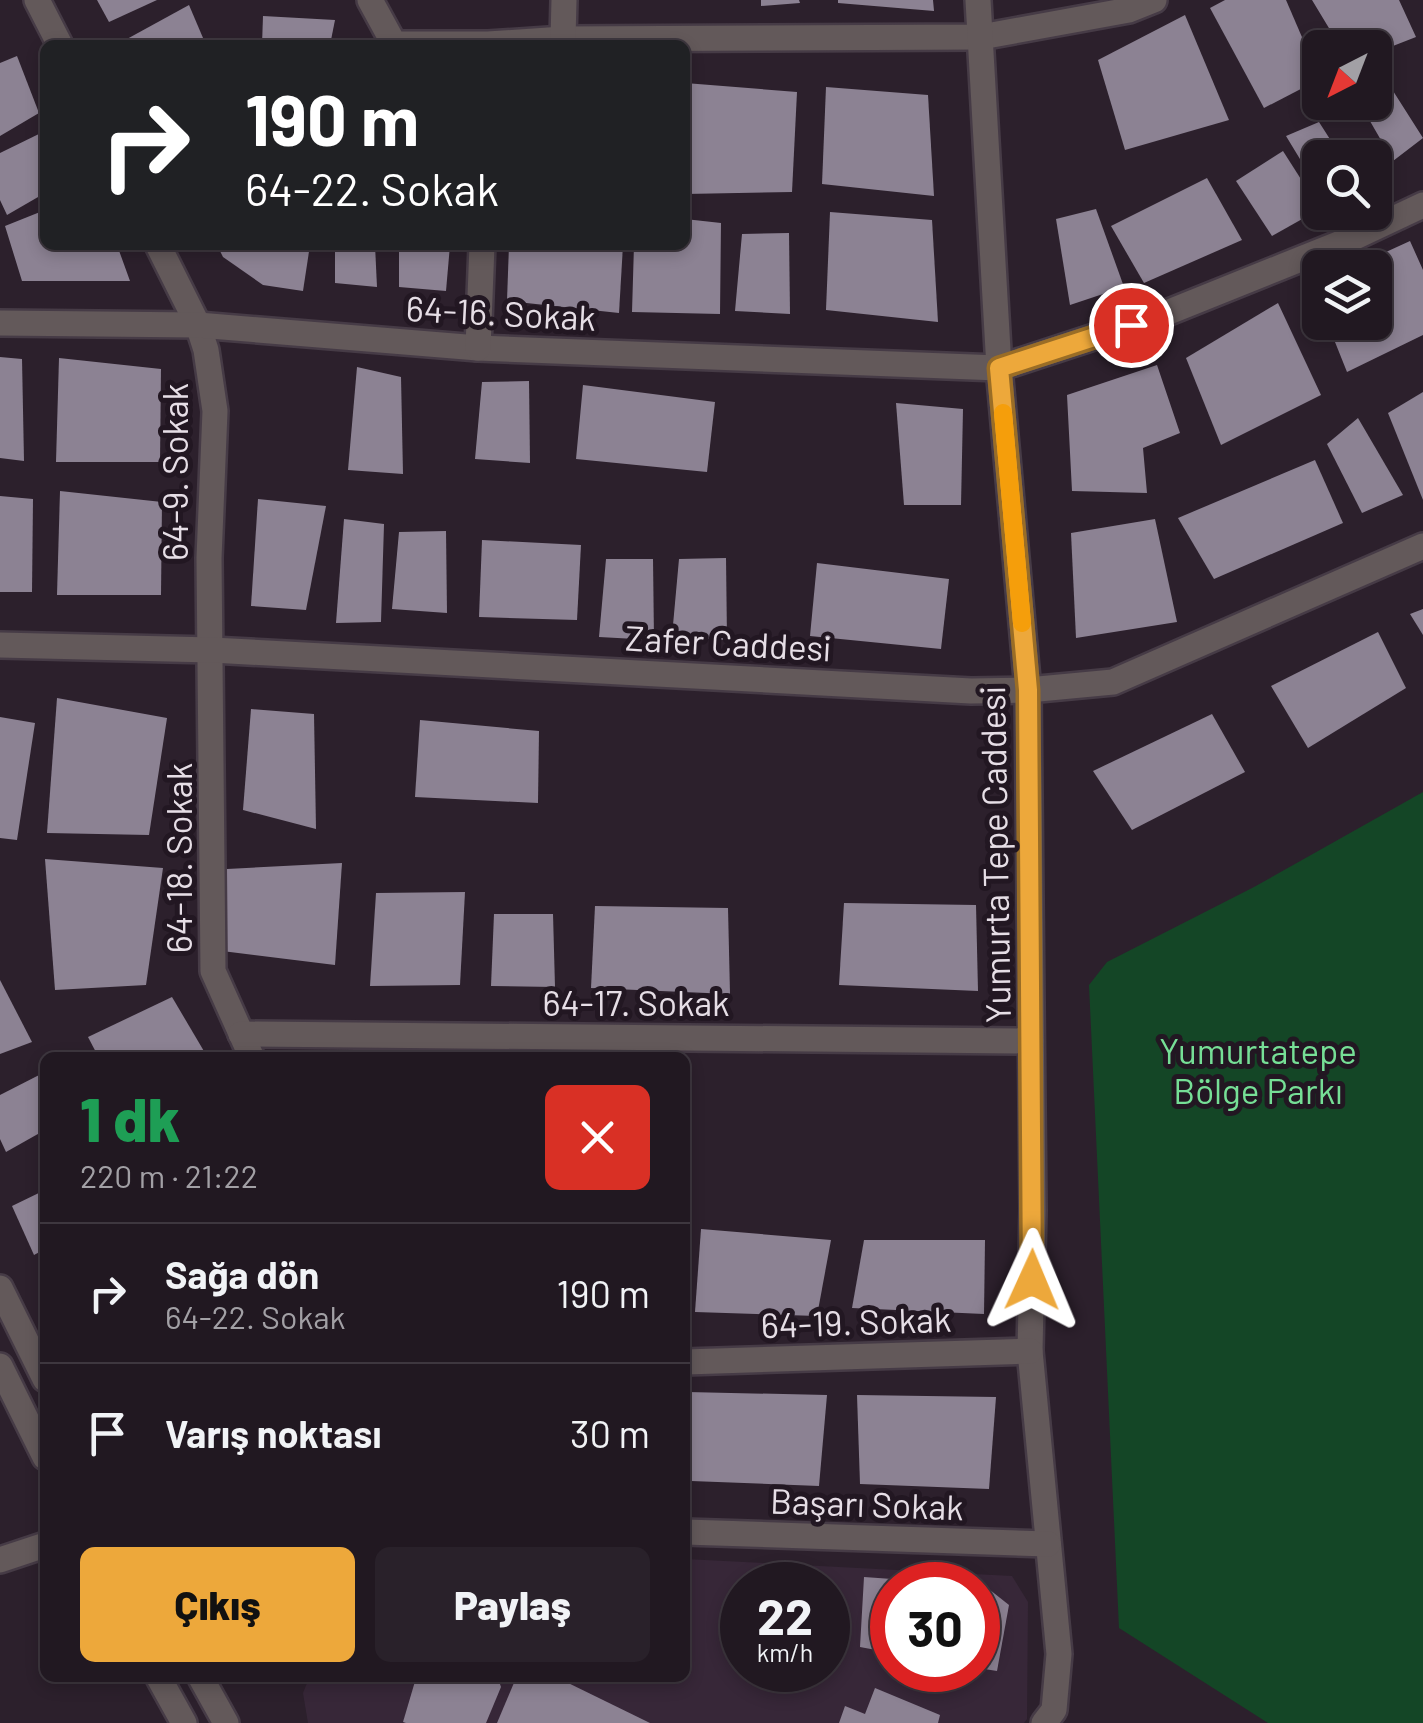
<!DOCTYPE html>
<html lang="tr">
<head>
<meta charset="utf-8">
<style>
	:root { --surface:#211821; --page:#29212a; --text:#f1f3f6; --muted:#a2a0a5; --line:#3e373f; --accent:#eda83b }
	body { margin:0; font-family:Barlow,sans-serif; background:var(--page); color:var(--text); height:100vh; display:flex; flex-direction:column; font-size:38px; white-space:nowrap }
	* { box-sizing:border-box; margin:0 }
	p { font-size:32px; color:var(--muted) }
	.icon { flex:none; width:55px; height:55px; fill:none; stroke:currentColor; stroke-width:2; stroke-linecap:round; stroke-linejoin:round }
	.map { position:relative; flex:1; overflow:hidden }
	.drawer { position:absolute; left:40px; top:1052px; width:650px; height:630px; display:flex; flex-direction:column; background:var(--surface); border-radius:15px; box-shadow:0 5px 15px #0003,0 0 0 2px var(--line) }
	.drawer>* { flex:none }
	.banner { position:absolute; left:40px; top:40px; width:650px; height:210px; border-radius:15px; box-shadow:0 5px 15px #0003,0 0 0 2px var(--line); background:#202124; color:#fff; overflow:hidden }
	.needle { width:65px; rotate:222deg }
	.tools { position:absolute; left:1302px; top:30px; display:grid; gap:20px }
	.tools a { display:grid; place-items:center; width:90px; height:90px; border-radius:15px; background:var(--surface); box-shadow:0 5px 15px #0003,0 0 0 2px var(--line); font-size:50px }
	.speed { position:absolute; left:720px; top:1562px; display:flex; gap:20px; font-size:50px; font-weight:700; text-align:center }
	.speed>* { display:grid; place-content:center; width:130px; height:130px; border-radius:50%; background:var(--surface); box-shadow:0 5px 15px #0003,0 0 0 2px var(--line); line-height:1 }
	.speed small { font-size:25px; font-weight:400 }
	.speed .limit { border:15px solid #d22; background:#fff; color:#111 }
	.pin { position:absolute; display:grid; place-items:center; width:85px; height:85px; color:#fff; margin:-42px; border:5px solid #fff; border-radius:50%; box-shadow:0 2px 10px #0007 }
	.me { position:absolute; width:110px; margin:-55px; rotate:1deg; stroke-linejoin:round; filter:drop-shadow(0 0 8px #0008) }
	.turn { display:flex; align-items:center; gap:35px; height:210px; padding:0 40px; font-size:45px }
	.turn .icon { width:130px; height:130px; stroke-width:2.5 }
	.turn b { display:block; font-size:70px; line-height:85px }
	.round { display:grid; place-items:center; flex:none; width:105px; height:105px; border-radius:15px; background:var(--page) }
	.summary { display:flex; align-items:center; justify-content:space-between; height:170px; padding:0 40px }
	h1 { font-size:60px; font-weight:800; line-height:75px; color:#1e9e55 }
	.primary-button { display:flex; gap:20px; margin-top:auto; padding:20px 40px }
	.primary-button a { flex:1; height:115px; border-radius:15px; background:var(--accent); color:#111; font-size:40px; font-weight:800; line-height:115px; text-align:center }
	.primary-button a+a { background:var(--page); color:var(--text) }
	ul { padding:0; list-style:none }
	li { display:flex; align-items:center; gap:30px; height:140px; padding:0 40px; border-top:2px solid var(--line) }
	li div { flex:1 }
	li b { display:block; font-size:38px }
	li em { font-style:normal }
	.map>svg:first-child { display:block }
	.built { fill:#372738; fill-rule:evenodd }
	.green { fill:#144626 }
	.building { fill:#8c8293 }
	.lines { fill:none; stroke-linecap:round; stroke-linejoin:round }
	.minor-casing { stroke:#463b46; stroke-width:30 }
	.minor { stroke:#63595a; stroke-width:25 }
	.route-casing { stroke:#9a6d26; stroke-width:25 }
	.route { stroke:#eda83b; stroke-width:18 }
	.slow { stroke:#f59e0b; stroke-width:18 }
	.labels { text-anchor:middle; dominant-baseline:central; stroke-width:10; stroke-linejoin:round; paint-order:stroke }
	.street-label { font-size:35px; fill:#e6dee6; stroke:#221722 }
	.park-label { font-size:35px; fill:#76df96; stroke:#221722 }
</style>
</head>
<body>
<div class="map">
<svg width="1423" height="1723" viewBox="0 0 1423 1723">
	<rect width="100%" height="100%" fill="#2c202c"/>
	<path class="built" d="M685,1559L1012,1576L1028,1602L1027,1719L1024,1723H308L303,1693L309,1678H685ZM742,1585H828V1670H742ZM892,1585H978V1670H892Z"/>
	<path class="green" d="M1423,792V1723H1268L1119,1628L1089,985L1107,962L1254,887Z"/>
	<g class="building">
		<path d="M97,0H157L109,22Z"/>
		<path d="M761,0H799L800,3L761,6Z"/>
		<path d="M838,0H933L934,11L838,3Z"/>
		<path d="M1225,0H1286L1320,79L1264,108L1210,8Z"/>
		<path d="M1312,0H1399L1416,37L1375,53V48H1341Z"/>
		<path d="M189,5L206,45H116Z"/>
		<path d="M1185,15L1229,120L1125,150L1098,60Z"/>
		<path d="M263,16L335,20L330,45H262Z"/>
		<path d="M17,56L39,113L0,136V63Z"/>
		<path d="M685,83L797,92L792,192L685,194Z"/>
		<path d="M1388,83L1423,138L1393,161L1359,102H1375V88Z"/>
		<path d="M826,87L928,95L934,196L822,184Z"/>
		<path d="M1319,122L1342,158H1320V192L1286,136Z"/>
		<path d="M45,131V193L7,215L0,200V153Z"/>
		<path d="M1283,151L1320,209L1272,236L1236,181Z"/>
		<path d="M1207,178L1242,240L1144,283L1111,226Z"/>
		<path d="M1096,209L1124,287L1070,305L1056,219Z"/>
		<path d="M45,210V245H117L130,281H22L5,226Z"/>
		<path d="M830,212L932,220L938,322L826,310Z"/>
		<path d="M685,219L721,223L720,314L632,312L634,245H685Z"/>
		<path d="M789,233L790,314L735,311L742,234Z"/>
		<path d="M1410,241L1423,270V335L1347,372L1327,322H1375V268H1351Z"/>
		<path d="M217,245H310L303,291L263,285L223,257Z"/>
		<path d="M335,245H375L377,287L335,283Z"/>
		<path d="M399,245H450L446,291L399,287Z"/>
		<path d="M509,245H623L619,313L507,301Z"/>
		<path d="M1278,303L1321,395L1221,445L1186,358Z"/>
		<path d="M0,357L22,359L24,461L0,458Z"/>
		<path d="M59,358L161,369L160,462H56Z"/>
		<path d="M1157,365L1180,433L1143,448L1147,493L1072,491L1067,395Z"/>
		<path d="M357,367L401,377L403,474L348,470Z"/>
		<path d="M529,381L530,463L475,459L482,382Z"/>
		<path d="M583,385L715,402L707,472L576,459Z"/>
		<path d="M1423,392V500L1388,413Z"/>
		<path d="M896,403L963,409L961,505H904Z"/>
		<path d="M1358,418L1403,495L1362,513L1327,444Z"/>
		<path d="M1315,460L1343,523L1214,579L1178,518Z"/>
		<path d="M60,491L162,502L161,595H57Z"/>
		<path d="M0,496L33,499L32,592H0Z"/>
		<path d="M258,499L326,506L306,610L251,606Z"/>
		<path d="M344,519L384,524L381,622L336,623Z"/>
		<path d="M1155,519L1177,622L1076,638L1071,533Z"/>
		<path d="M446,531L447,613L392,609L399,532Z"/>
		<path d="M482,540L581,545L577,620L479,617Z"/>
		<path d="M726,558L727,640L672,636L679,559Z"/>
		<path d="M606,559H653L654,640L599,637Z"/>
		<path d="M817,563L949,579L941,649L810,636Z"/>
		<path d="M1423,609V635L1410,614Z"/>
		<path d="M1378,632L1406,688L1308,748L1271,686Z"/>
		<path d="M57,698L167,718L149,835L47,833Z"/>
		<path d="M251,709L314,714L316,829L243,810Z"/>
		<path d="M1212,714L1245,772L1132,830L1093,771Z"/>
		<path d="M0,717L35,723L17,840L0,838Z"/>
		<path d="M420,720L539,731L538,803L415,797Z"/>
		<path d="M45,859L163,868L146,985L55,990Z"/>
		<path d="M342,863L335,965L222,951L227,869Z"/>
		<path d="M465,892L460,985L370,986L376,893Z"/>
		<path d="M844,903L976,905L978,991L839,985Z"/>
		<path d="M595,906L728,908L730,994L591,988Z"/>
		<path d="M494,914H553L555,987L491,986Z"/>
		<path d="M0,980L32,1042L0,1054Z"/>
		<path d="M172,997L208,1058H99L88,1037Z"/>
		<path d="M45,1072V1130L6,1152L0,1139V1095Z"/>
		<path d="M45,1190V1249L34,1255L12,1206Z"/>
		<path d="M701,1229L831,1240L817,1316L695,1312Z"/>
		<path d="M864,1240H985L984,1314L852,1308Z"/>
		<path d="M687,1392L827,1395L819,1486L691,1481Z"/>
		<path d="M857,1395L996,1397L989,1489L860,1484Z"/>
		<path d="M864,1577L934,1582V1585H892V1653L860,1647Z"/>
		<path d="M978,1585L985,1586L1009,1605L997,1671L978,1668Z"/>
		<path d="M416,1678H498L501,1687L486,1723H406L403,1722Z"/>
		<path d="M516,1678H558L650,1723H497Z"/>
		<path d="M875,1688L940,1715L938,1723H839L845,1706L865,1714Z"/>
	</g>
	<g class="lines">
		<g class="minor-casing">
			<g id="minor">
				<path d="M37,0L60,45"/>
				<path d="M370,0L394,44H488L563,39L981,37L1129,10L1154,0"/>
				<path d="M978,0L999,368L1028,690L1033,1210L1030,1351L1059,1654L1054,1710L1044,1723"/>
				<path d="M563,39L564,0"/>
				<path d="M158,245L198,325L206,350L215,411L209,558L213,971L252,1058"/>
				<path d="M0,323L198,325L478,348L999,368L1164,314L1353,238L1423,205"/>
				<path d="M478,348L482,245"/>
				<path d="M0,645L212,650L971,691L1028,690L1113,682L1423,546"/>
				<path d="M241,1034L1031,1041"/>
				<path d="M0,1288L45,1379"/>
				<path d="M685,1362L1030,1351"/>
				<path d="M0,1366L45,1457"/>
				<path d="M685,1532L1048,1544"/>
				<path d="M0,1560L45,1545"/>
				<path d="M159,1678L184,1723"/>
				<path d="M201,1678L226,1723"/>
			</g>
		</g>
		<use href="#minor" class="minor"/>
	</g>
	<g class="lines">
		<g class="route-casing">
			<path id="route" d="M1032,1280L1028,690L999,368L1131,325"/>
		</g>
		<use href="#route" class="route"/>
		<path class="slow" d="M1003,413L1022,623"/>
	</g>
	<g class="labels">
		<g class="street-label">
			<text transform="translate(501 312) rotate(3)">64-16. Sokak</text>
			<text transform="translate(174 472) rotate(-90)">64-9. Sokak</text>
			<text transform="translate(728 642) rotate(3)">Zafer Caddesi</text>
			<text transform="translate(994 855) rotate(-91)">Yumurta Tepe Caddesi</text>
			<text transform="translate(178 858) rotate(-90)">64-18. Sokak</text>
			<text x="636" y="1002">64-17. Sokak</text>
			<text transform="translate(856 1321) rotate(-2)">64-19. Sokak</text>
			<text transform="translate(867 1503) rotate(2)">Başarı Sokak</text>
		</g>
		<g class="park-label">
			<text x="1258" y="1050">Yumurtatepe<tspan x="1258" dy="40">Bölge Parkı</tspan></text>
		</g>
	</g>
</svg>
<div class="tools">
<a><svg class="needle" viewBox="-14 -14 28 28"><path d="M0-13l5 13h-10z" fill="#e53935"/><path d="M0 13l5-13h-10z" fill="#a2a0a5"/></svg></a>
<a><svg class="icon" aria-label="search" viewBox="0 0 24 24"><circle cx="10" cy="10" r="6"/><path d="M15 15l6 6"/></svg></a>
<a><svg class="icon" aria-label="layers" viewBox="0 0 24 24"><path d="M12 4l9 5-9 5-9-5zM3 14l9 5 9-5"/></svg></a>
</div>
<div class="speed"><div>22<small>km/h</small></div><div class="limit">30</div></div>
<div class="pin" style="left:1131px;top:325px;background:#d93025"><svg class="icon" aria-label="arrive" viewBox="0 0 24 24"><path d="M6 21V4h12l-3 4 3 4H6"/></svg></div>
<svg class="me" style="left:1032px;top:1280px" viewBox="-20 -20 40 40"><path d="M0-17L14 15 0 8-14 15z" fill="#eda83b" stroke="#fff" stroke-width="4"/></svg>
<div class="banner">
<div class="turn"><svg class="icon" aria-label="right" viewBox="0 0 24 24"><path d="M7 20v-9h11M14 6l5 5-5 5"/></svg><div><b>190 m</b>64-22. Sokak</div></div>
</div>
<section class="drawer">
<div class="summary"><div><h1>1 dk</h1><p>220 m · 21:22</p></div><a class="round" style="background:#d93025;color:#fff"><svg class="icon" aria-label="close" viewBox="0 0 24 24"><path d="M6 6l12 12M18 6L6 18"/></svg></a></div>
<ul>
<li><svg class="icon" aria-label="right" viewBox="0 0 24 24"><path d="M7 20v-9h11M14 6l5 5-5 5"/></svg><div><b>Sağa dön</b><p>64-22. Sokak</p></div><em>190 m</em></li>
<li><svg class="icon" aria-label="arrive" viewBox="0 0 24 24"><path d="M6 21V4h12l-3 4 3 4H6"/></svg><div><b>Varış noktası</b></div><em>30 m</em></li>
</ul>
<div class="primary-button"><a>Çıkış</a><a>Paylaş</a></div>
</section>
</div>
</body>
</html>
